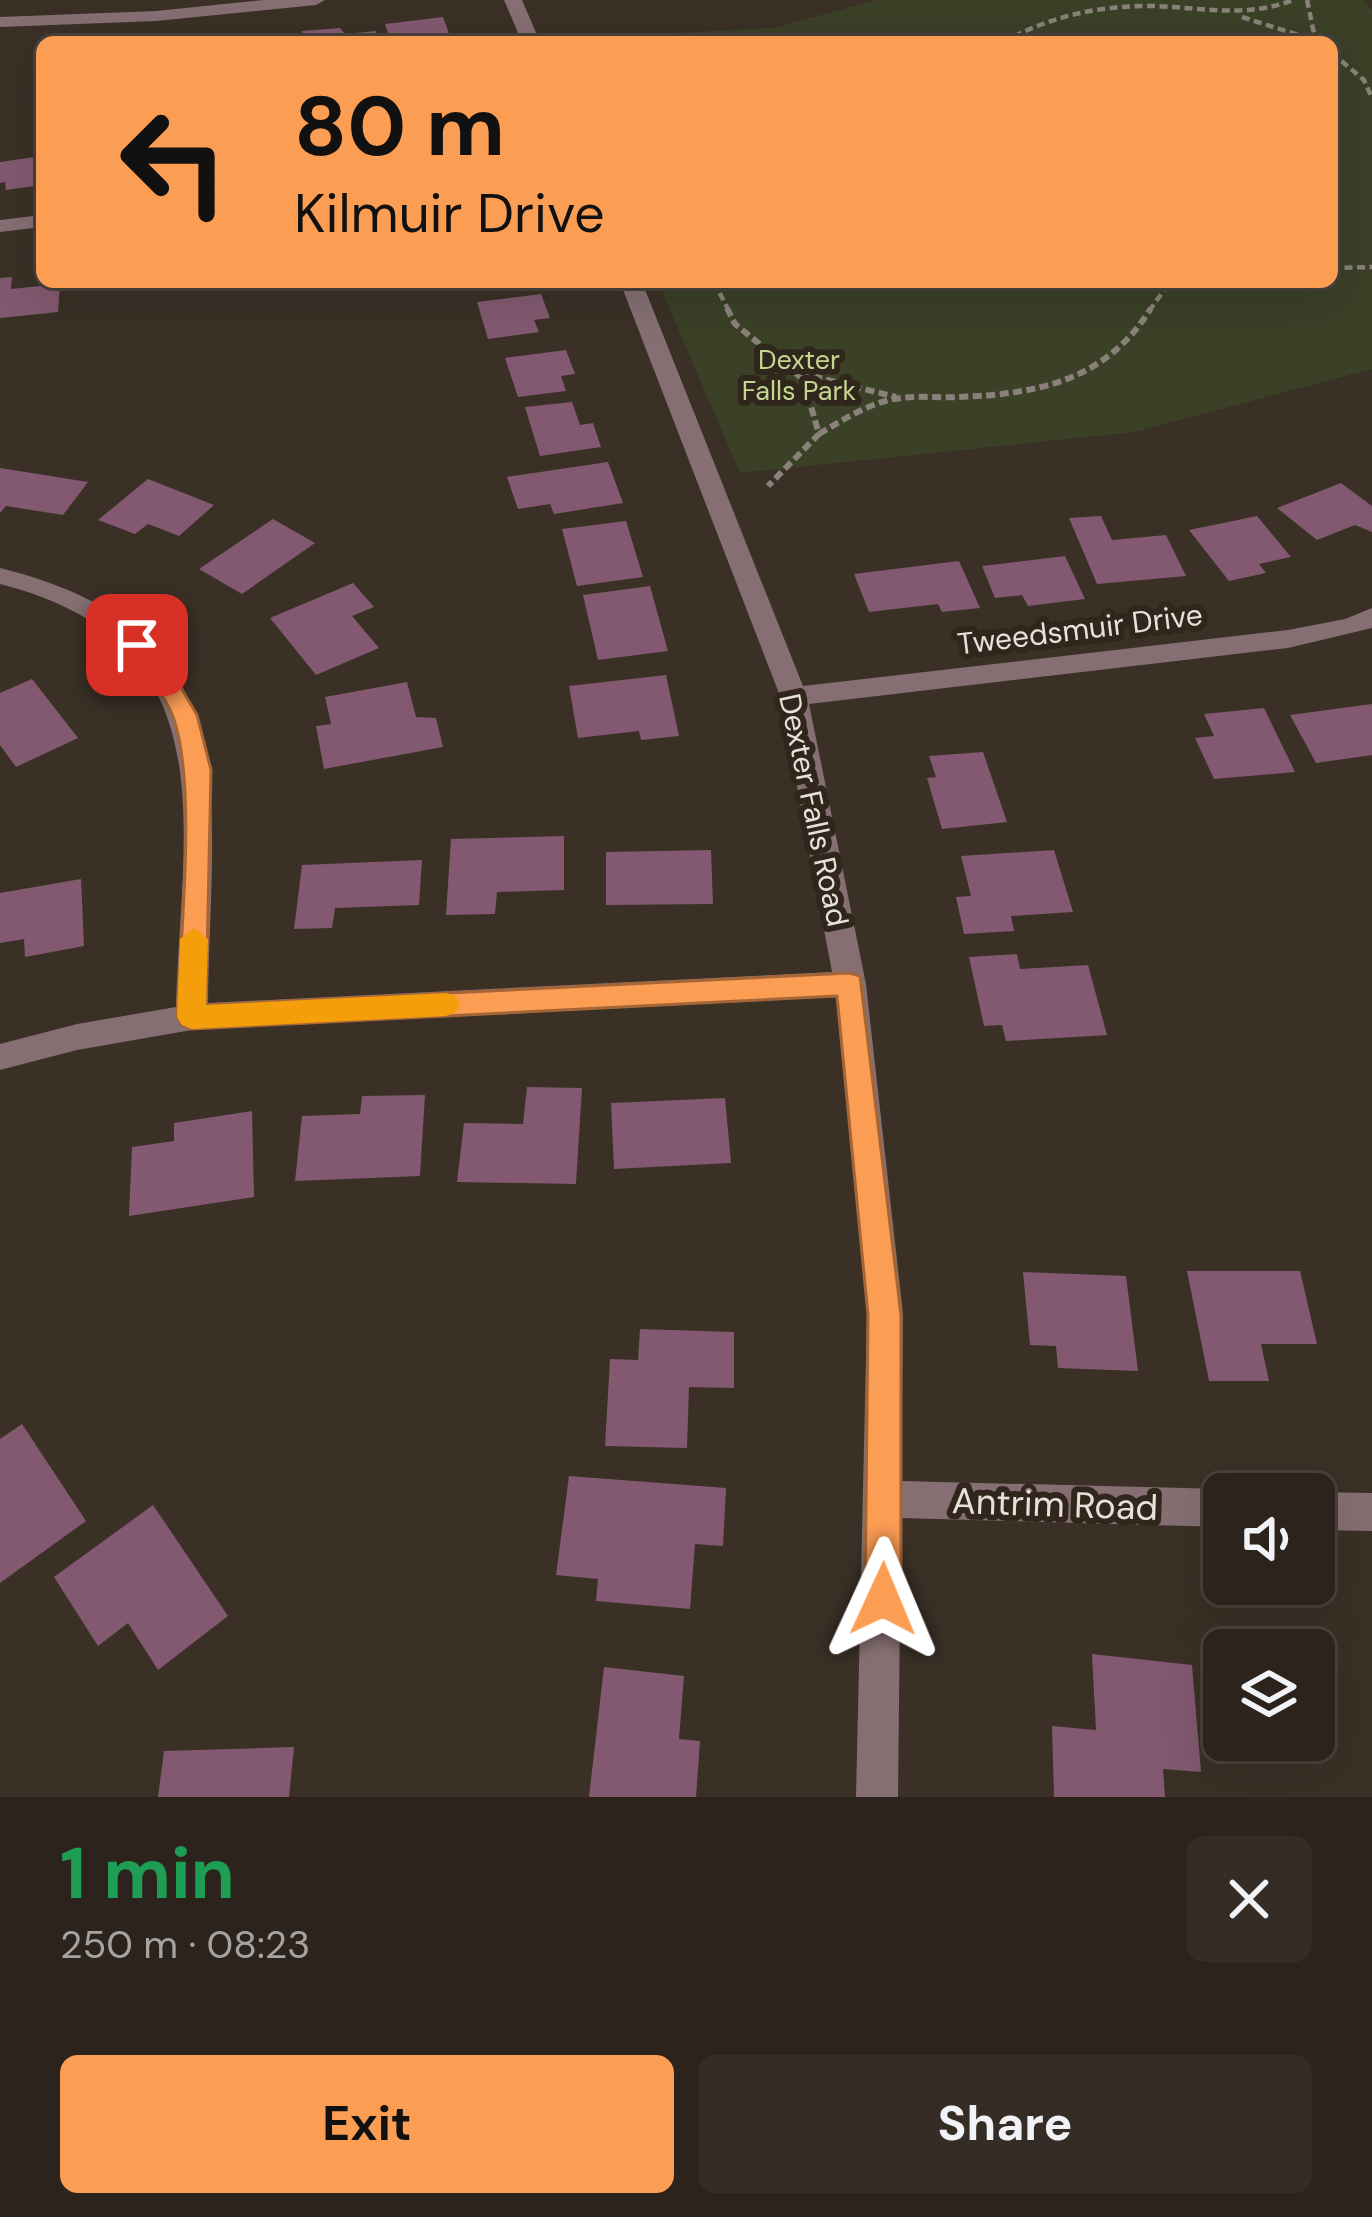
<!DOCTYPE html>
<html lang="en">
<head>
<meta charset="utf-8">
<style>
	:root { --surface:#2c241c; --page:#342c25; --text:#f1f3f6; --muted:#a6a4a3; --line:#48413b; --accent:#fc9d54 }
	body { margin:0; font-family:"DM Sans",sans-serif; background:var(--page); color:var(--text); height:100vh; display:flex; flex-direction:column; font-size:45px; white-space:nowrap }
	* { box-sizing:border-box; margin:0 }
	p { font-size:39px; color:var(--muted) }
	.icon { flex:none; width:66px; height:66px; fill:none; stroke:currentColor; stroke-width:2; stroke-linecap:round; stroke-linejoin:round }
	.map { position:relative; height:1797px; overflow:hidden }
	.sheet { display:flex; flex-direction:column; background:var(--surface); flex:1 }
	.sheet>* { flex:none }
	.top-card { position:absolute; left:36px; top:36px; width:1302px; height:252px; border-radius:18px; box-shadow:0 12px 48px #0002,0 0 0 3px var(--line); background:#fc9d54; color:#111; overflow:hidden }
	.fabs { position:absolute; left:1203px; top:1473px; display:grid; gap:24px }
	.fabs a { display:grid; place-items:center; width:132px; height:132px; border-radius:18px; background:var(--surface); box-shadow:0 12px 48px #0002,0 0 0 3px var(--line); font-size:60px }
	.pin { position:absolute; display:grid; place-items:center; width:102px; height:102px; color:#fff; margin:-51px; border-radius:24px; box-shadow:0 6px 18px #0006 }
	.me { position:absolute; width:132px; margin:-66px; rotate:1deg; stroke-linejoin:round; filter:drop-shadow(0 0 9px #0008) }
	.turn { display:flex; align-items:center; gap:42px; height:252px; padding:0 60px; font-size:54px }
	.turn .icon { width:156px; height:156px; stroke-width:2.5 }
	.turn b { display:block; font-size:84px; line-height:102px }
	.round { display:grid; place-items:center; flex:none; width:126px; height:126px; border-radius:18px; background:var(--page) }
	.head { display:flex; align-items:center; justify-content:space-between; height:204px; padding:0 60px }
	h1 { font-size:72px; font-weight:700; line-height:90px; color:#1e9e55 }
	.button { display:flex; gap:24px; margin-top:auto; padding:24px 60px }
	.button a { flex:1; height:138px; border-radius:18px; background:var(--accent); color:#111; font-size:48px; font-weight:700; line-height:138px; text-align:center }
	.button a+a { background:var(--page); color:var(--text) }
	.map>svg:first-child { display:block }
	.green { fill:#3a4127 }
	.building { fill:#825970 }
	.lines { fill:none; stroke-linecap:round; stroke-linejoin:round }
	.path-far1 { stroke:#8a827a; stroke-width:4.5; stroke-dasharray:8 4.5; stroke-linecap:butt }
	.path { stroke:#8a827a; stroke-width:6; stroke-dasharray:9 4.5; stroke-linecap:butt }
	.minor { fill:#856f73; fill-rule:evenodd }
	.route { fill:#fc9d54; stroke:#a46637; stroke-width:3 }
	.slow { fill:#f59e0b }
	.labels { text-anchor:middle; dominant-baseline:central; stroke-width:12; stroke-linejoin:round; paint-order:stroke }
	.far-park-label { font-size:27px; fill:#c5d691; stroke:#30261c }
	.street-label { font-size:30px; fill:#e8e1db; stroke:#30261c }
	.near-street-label { font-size:36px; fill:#e8e1db; stroke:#30261c }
</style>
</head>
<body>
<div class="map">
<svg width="1372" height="1797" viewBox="0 0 1372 1797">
	<rect width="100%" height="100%" fill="#3a3026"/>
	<path class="green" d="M877,0H1363L1372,10V369L1135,432L740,473L658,282H1332V42L553,39L773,28Z"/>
	<g class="building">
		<path d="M443,17L451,39L415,42L412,35L389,37L385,24Z"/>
		<path d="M340,28L345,34L376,31L378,42H304L302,31Z"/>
		<path d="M42,156V185L6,190L5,182L0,183V162Z"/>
		<path d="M12,277L11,289L60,284L58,312L0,318V278Z"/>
		<path d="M541,294L550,318L534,320L539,332L488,339L477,302Z"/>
		<path d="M566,350L575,374L561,376L566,391L518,397L505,358Z"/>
		<path d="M572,402L580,425L593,423L601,447L540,456L525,407Z"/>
		<path d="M608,462L623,503L554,514L550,504L518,509L507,477Z"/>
		<path d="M0,468L88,482L63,515L6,506L0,513Z"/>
		<path d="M148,479L214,505L179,536L148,524L135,534L98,520Z"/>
		<path d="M1341,483L1372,506V532L1355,525L1317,540L1277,508Z"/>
		<path d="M1101,516L1112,540L1166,535L1186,576L1097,584L1069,518Z"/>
		<path d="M1257,516L1291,557L1259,564L1266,573L1229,581L1189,530Z"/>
		<path d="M273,519L315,543L242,594L199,569Z"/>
		<path d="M626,521L643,577L577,586L562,529Z"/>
		<path d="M1065,556L1085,599L1028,606L1022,595L995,598L982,566Z"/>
		<path d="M959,561L980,608L942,612L938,604L869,612L854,574Z"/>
		<path d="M353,583L374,607L352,616L379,648L316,675L270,618Z"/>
		<path d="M650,586L668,651L598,660L583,595Z"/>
		<path d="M666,675L679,736L641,740L639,731L578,738L569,686Z"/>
		<path d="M32,679L78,738L16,767L0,745V693Z"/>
		<path d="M407,682L416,717L436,718L443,747L324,769L316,726L331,724L325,697Z"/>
		<path d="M1372,704V755L1316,763L1290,715Z"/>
		<path d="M1264,708L1295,772L1214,779L1195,738L1214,736L1204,714Z"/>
		<path d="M983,752L1007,822L942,829L927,778L936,777L929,756Z"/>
		<path d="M564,836V890L497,892L495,914L446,915L451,839Z"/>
		<path d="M711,850L713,904L606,905V852Z"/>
		<path d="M1054,850L1073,912L1011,916L1014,931L964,934L956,897L971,896L961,856Z"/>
		<path d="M422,860L419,905L335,908L332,928L294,929L302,865Z"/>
		<path d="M81,879L84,946L25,957L24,939L0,943V893Z"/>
		<path d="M1017,954L1020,969L1088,965L1107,1035L1006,1041L1002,1025L984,1026L969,957Z"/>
		<path d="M527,1087L582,1088L576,1184L457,1182L464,1123L523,1124Z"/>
		<path d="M425,1095L420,1176L295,1181L302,1116L360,1114L362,1096Z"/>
		<path d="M725,1098L731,1163L614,1169L611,1103Z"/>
		<path d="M252,1111L254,1197L129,1216L132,1147L174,1141V1123Z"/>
		<path d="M1187,1271H1300L1317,1344H1261L1269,1381H1209Z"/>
		<path d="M1023,1272L1126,1276L1138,1371L1058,1368L1056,1346L1030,1345Z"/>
		<path d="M640,1329L734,1332V1388L689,1387L687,1448L605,1446L610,1359L638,1360Z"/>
		<path d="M22,1424L86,1521L0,1583V1439Z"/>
		<path d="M569,1476L726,1488L723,1546L695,1544L690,1609L596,1601L598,1579L556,1575Z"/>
		<path d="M153,1505L228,1616L158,1670L128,1623L98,1646L54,1577Z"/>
		<path d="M1092,1654L1192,1665L1201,1772L1163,1769L1165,1797H1054L1052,1726L1096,1730Z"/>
		<path d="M604,1667L684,1676L679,1739L700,1741L696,1797H589Z"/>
		<path d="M294,1747L289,1797H158L164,1751Z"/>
	</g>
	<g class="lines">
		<g class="path-far1">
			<path d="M1307,0L1315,38"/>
			<path d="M1242,17L1320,42"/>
			<path d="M863,42H889"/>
			<path d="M1003,42C1051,16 1100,5 1155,6C1203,8 1247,18 1293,0"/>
			<path d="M1332,53L1364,80L1372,98"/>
			<path d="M1332,268L1372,267"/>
			<path d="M714,282L729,311"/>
			<path d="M1149,311L1170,282"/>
		</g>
		<g class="path">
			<path d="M727,308L735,324L803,379L819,434L768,486"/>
			<path d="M800,373L896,397"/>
			<path d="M819,434C843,420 867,404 894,399C916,395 938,398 959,397C1039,394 1107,380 1151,308"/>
		</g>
		<g class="minor">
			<path d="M264,0H325L316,5L156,21L0,27V17L156,11Z"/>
			<path d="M504,0H522L540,42H522Z"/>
			<path d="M42,215V227L0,232V220Z"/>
			<path d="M620,282H642L803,686L1288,630L1345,619L1372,608V628L1288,648L809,704L866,984L903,1314L901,1481L1224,1489L1236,1494H1224V1527L901,1518L898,1797H856L867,1314L836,997L192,1030L77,1050L0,1070V1044L77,1024L176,1007C181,825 230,642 0,584V568C254,631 210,796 208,1003L832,972L780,696Z"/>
			<path d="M1314,1492L1372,1493V1531L1314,1530V1494H1309Z"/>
		</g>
	</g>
	<path class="route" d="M137,637L163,657L197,715L211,770L206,1005L850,973L860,976L901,1315V1599L896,1612L883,1617L870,1612L865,1599L868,1315L837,996L192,1029L182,1025L177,1017C180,941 198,779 172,714C161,688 141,668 125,645Z"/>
	<path class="slow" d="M194,928L208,939L206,1005L446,993L456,996L460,1004L456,1012L446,1016L192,1029L182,1025L177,1017L180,939Z"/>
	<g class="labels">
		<g class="far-park-label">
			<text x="799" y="359">Dexter<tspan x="799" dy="31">Falls Park</tspan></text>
		</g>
		<g class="street-label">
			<text transform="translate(1080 629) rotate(-7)">Tweedsmuir Drive</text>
			<text transform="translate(814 810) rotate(78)">Dexter Falls Road</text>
		</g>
		<g class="near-street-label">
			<text transform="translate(1055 1504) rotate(2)">Antrim Road</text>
		</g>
	</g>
</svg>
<div class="fabs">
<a><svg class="icon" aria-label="sound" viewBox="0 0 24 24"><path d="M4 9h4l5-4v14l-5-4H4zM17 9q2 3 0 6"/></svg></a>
<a><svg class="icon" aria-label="layers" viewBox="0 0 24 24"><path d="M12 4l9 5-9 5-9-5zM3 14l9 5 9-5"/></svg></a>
</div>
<div class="pin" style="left:137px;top:645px;background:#d93025"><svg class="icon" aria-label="arrive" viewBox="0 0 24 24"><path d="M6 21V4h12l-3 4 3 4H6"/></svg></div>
<svg class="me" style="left:883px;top:1599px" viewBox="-20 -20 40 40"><path d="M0-17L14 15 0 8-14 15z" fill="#fc9d54" stroke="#fff" stroke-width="4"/></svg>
<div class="top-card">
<div class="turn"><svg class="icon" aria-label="left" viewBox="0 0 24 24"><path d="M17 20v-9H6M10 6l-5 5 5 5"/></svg><div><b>80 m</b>Kilmuir Drive</div></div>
</div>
</div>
<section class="sheet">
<div class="head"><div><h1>1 min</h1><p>250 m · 08:23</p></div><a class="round"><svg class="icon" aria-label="close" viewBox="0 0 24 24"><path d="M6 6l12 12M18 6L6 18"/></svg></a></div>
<div class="button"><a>Exit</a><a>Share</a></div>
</section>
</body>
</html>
